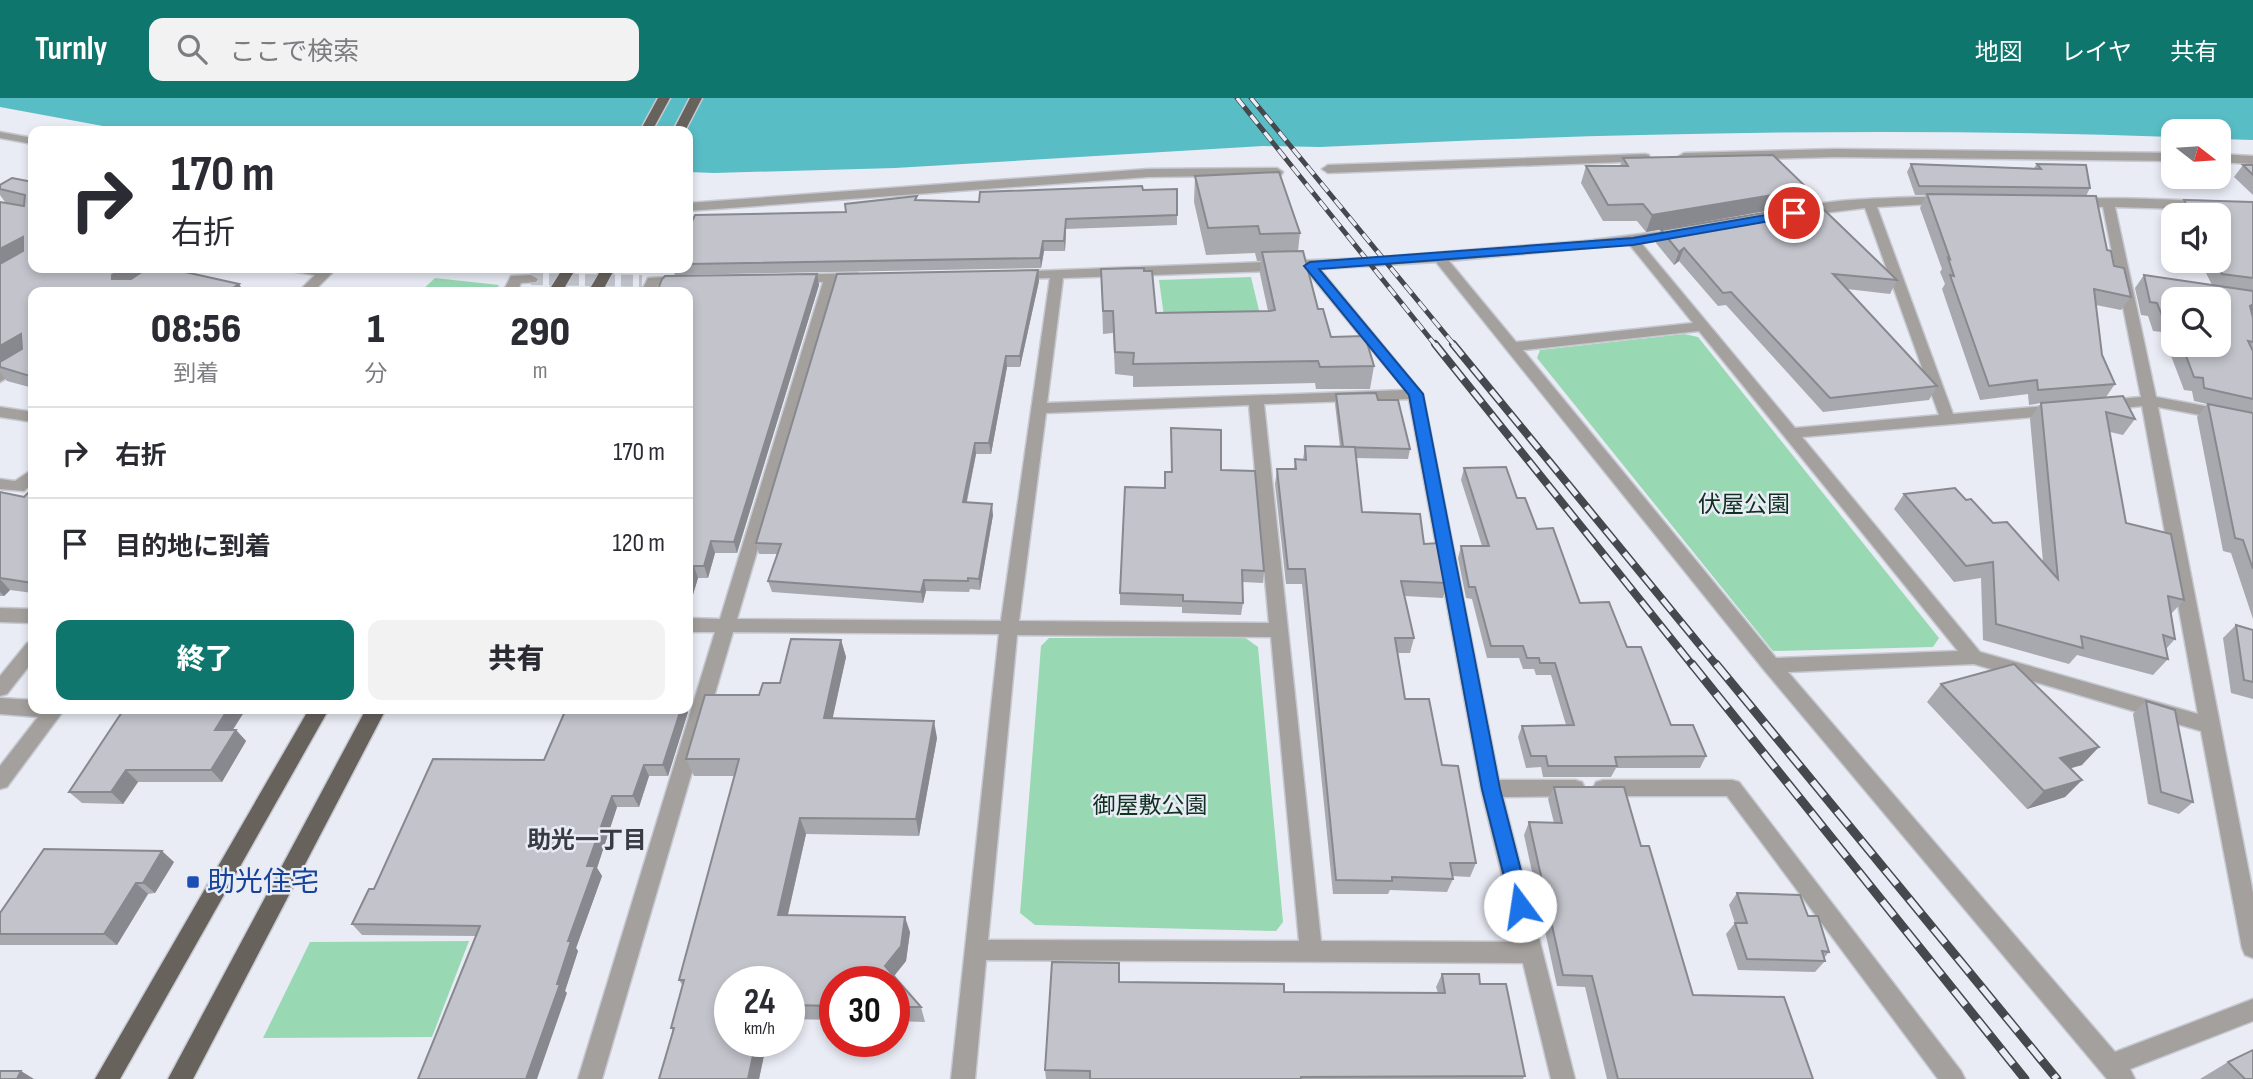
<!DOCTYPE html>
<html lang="ja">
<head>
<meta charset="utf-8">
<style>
	:root { --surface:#fff; --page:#f2f2f3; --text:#2b2b33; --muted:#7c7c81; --line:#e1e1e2; --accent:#0f766e }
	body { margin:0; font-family:"Sofia Sans Condensed","Noto Sans JP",sans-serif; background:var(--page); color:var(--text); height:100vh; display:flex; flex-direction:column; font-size:26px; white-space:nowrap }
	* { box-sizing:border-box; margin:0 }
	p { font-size:23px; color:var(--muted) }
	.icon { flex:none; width:38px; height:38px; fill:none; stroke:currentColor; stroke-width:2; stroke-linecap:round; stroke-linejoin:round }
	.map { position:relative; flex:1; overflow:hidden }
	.details { position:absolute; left:28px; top:189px; width:665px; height:427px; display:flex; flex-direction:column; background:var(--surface); border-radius:14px; box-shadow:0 4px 10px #0003 }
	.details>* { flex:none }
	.banner { position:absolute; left:28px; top:28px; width:665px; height:147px; border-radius:14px; box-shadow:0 4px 10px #0003; background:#fff; color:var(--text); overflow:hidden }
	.needle { width:46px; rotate:107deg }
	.buttons { position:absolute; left:2161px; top:21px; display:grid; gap:14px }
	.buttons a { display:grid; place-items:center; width:70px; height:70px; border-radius:14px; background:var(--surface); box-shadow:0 4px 10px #0003; font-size:35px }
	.speed { position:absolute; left:714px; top:868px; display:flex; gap:14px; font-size:35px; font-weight:700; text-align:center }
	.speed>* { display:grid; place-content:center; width:91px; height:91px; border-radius:50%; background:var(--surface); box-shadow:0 4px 10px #0003; line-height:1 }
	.speed small { font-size:18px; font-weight:400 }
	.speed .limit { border:10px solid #d22; background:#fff; color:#111 }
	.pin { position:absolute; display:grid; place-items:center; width:60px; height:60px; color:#fff; margin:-30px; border:4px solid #fff; border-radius:50%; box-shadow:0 2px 7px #0007 }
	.me { position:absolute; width:77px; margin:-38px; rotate:346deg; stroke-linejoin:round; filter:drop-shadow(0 0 5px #0008) }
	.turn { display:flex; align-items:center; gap:24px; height:147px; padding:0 28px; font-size:32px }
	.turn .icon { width:91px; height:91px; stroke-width:2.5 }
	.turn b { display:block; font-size:49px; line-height:60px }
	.eta { display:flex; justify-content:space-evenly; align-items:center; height:119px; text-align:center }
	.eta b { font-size:42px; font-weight:800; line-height:49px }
	.primary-button { display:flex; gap:14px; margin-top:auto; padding:14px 28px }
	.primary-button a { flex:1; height:80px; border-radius:14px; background:var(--accent); color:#fff; font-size:28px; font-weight:800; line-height:80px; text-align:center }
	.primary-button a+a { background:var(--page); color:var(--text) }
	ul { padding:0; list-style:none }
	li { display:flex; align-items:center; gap:21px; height:91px; padding:0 28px; border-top:2px solid var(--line) }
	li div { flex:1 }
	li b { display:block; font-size:26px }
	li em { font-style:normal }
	header { display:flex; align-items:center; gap:42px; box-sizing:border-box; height:98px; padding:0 35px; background:var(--accent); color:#fff }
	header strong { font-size:33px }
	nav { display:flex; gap:38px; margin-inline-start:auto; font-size:24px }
	.search { width:490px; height:63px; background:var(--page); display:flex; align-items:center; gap:18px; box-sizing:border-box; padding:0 24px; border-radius:14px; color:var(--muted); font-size:26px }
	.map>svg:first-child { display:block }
	.green { fill:#98d9b4 }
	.water { fill:#59bdc6 }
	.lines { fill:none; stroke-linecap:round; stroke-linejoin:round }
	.minor-tunnel { stroke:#c2c5cd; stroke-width:12; stroke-dasharray:12 6; stroke-linecap:butt }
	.minor-casing { stroke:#c6c9d1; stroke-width:3 }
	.major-casing { stroke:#c6c9d1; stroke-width:3 }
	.minor { fill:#a4a09d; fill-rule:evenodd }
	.major { fill:#68625d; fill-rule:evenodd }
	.rail-far2-casing { stroke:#45484c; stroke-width:5 }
	.rail-far1-casing { stroke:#45484c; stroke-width:8 }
	.rail-casing { stroke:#45484c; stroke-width:9 }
	.rail-far2 { stroke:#e9ecf5; stroke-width:3.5; stroke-dasharray:11; stroke-linecap:butt }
	.rail-far1 { stroke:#e9ecf5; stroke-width:5; stroke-dasharray:15; stroke-linecap:butt }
	.rail { stroke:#e9ecf5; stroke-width:6; stroke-dasharray:19; stroke-linecap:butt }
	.wall { fill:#a8a8af; fill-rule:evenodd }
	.shaded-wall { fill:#88888f }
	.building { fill:#c3c3cc; stroke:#88888f; stroke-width:2 }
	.route { fill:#1a73e8; stroke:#114b97; stroke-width:2 }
	.transit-dot { fill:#1a4fb4; stroke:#e9ecf5; stroke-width:2.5 }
	.labels { text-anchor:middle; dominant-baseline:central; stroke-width:5; stroke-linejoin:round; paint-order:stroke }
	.park-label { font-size:23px; fill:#103120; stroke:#e9ecf5 }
	.neighbourhood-label { font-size:24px; font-weight:bold; fill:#383b42; stroke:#e9ecf5 }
	.near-transit-label { font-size:28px; fill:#164399; stroke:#e9ecf5; text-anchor:start }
</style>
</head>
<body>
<header>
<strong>Turnly</strong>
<div class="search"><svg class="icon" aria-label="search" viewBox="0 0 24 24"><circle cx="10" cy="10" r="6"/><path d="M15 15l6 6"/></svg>ここで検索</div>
<nav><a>地図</a><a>レイヤ</a><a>共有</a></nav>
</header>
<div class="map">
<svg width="2253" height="981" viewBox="0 0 2253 981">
	<rect width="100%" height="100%" fill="#e9ecf5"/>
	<g class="green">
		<path d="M1251,179L1263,229L1166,233L1159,182Z"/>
		<path d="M435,180L499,187L495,194H420Z"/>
		<path d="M1684,236L1698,239L1939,540L1933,549L1773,553L1537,260L1540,252Z"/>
		<path d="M1244,539L1258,549L1283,824L1276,833L1035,827L1020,815L1041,548L1049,540Z"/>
		<path d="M469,843L432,939L263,940L310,844Z"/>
	</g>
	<path class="water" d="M0,0H2253V42L2219,41V33H2174L2173,39C1889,29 1605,35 1320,49L1263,48L895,70L714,75L688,74V33H130L0,9Z"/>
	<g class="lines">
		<path class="minor-tunnel" d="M531,181L642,183"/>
		<g class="minor-casing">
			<g id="minor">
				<path d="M0,34L33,40V46L0,40Z"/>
				<path d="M1835,51L2174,55V63L1835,59L1684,63L1678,59L1684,55Z"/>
				<path d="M1645,56L1649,57V63L1328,75L1322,71L1328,67Z"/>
				<path d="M2219,56L2253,58V66L2219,64Z"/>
				<path d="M1277,70L1283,74L1281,77L1148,79L688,113V105L1148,71Z"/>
				<path d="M1945,98L1951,102L1949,105L1877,109L1953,316L2057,307L2065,312L2057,317L1802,339L1980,554L2198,616L2142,308L2106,312L2098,307L2106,302L2141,299L2103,109L2075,108L2069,104C2080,95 2227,105 2253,105V113L2115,109L2156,299L2253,317V327L2158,309L2253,795V860L2245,857L2242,850L2201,633L1974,566L1788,574L2115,954L2253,901V923L2130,971L2135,981H2107L1764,572L1436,164L1320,171L1423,296L1499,682H1575L1582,684L1585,690L1582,696L1575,698L1503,699L1575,981H1551L1523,865L986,862L975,981H951L999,536L733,534L602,981H578L715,534H688V520L720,521L823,184L789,183V177L857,175L864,179L857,183H837L737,521L1001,523L1050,180L1015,181L1010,180V174L1369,160L1584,143L1682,131L1688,135L1687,138L1641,145L1795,330L1939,317L1865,110L1799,118L1793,114C1812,99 1915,100 1945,98ZM1629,146L1693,225L1516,244L1449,163ZM1306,172L1405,292L1047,305L1063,180ZM1699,233L1958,553L1776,560L1523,252ZM1409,301L1481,691L1518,844L1321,843L1264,306ZM1249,307L1269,525L1019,523L1046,315ZM1017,537L1271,539L1299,843L988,842Z"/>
				<path d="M290,170H318L332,175L313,194H298L315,177L291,173Z"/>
				<path d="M531,177L538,181L536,184L521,185L517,194H503L511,178Z"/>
				<path d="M686,178L693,182L691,185L658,187L655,194H641L648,180Z"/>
				<path d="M33,254V264L0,284V273Z"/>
				<path d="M0,309L33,314V324L0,319Z"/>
				<path d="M33,371V385L24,393L0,391V381L15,383Z"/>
				<path d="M0,510L33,511V525L0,524Z"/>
				<path d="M33,543V563L7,596L0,598V578L27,545Z"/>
				<path d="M0,600L33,602V611L64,612L7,689L0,691V668L38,619L0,616Z"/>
				<path d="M1603,682H1732L1739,684L1961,973L1965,981H1938L1727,698H1603L1596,696L1593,690L1596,684Z"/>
			</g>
		</g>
		<g class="major-casing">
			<g id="major">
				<path d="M658,0H670L652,33H640Z"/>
				<path d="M690,0H702L685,33H673Z"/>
				<path d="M563,170H576L562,194H548Z"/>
				<path d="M602,170H615L602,194H588Z"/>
				<path d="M309,611H329L120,981H95Z"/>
				<path d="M366,611H386L193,981H168Z"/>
			</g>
		</g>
		<use href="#minor" class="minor"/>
		<use href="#major" class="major"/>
		<g class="rail-far2-casing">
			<g id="rail-far2">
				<path d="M1237,0L1436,248"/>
				<path d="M1251,0L1455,248"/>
			</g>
		</g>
		<g class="rail-far1-casing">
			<g id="rail-far1">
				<path d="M1435,246L1693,568"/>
				<path d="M1453,246L1717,568"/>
			</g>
		</g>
		<g class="rail-casing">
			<g id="rail">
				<path d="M1692,566L2025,981"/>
				<path d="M1716,566L2057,981"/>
			</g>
		</g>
		<use href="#rail-far2" class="rail-far2"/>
		<use href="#rail-far1" class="rail-far1"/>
		<use href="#rail" class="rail"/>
	</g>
	<g class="wall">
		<path d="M1623,60L1808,91L1800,107L1646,134L1637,123H1603L1581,85L1586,68H1620Z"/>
		<path d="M1911,66L2034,70L2037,66L2090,90L2086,98L2114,168L2131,199L2121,212L2096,207L2102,257L2115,286L2106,299L2135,321L2123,337L2110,334L2126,425L2184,502L2171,516L2175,541L2166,551L2168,561L2153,577L2077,557L2069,566L1983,542L1981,480L1954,484L1894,411L1904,396L1966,402L1993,425L2043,464L2030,321L2041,305L2029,307L2028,296L1980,302L1942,191L1945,186L1940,174L1942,171L1920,110L1926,97H1915L1907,74Z"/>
		<path d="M2243,67H2253V97L2234,79Z"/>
		<path d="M1195,78L1300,135L1298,153L1318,211L1331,239L1374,268L1370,291H1316L1315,285L1133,289V278L1115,276L1113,235L1103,236L1101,171L1144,173L1156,215L1268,213L1260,176L1261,163H1257L1255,155L1206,157L1194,104Z"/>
		<path d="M33,84V170L142,174L239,186L244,194H33V290L7,283L0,274V104H5L0,97V87Z"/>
		<path d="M1143,92L1177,117V127L1066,131L1065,153H1044L1041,170L675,177L672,170H688V132L846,114L917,102L979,104Z"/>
		<path d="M2184,102L2253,104V216H2252L2253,220V521L2231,455L2223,453L2197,319L2207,306L2194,303L2192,293L2184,292L2162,234L2153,233L2148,218L2141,217L2135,190L2144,177L2212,187L2200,163H2219V117H2177L2176,114ZM2174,201L2219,247H2174Z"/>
		<path d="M1661,132L1897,182L1890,196L1847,191L1937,288L1929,302L1823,314L1726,207L1718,208L1679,163L1674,167L1656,145Z"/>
		<path d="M817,176L819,187L737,455H715L708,480H698L688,513V194Z"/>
		<path d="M1039,183L1020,269H1007L991,356H976L967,404L993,417L980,492L970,491L969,494L926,493L923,505L772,494L768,483L777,456H759L756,445Z"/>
		<path d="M1336,296L1378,302L1410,351L1408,361L1356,360L1362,414L1424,446L1447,485L1443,500L1404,498L1414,540L1410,555H1397L1405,601L1442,667L1476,765L1470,779L1452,778L1453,781L1447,794L1390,792L1388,796H1333L1302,486H1286L1275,386L1277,371H1294L1295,361L1303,362L1305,348L1340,349L1335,306Z"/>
		<path d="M1171,330L1221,372L1264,473L1263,485L1242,484L1243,505L1241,517L1182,515V509L1120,507V495L1171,374Z"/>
		<path d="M1464,370L1517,400L1537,431L1580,505L1627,549L1671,627L1706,658L1700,670H1616L1611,679H1543L1541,669L1526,670L1518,639L1522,628L1566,627L1551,577H1536L1534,571H1523L1519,560H1487L1472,501L1466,500L1458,460L1461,448H1482L1461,382Z"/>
		<path d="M33,390V495L10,492L4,498H0V394L24,399Z"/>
		<path d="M2236,527L2253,532V601L2231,595L2223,540Z"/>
		<path d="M841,542L846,559L832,621L937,640L919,738L806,736L788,817L910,834L906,863L894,878L921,909L925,924L894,923V884H835V922L789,921V884H730V943H767L759,981L673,933L671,930L683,888L679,882L735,678H694L686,661L759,597L780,585Z"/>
		<path d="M1941,586L2082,667L2070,670L2082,682L2065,699L2027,711L1927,604Z"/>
		<path d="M2146,603L2193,704L2179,716L2148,706L2133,616Z"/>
		<path d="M124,611H246L233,632H236L246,643L222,684H138L123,706L82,705L69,694Z"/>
		<path d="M688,614L668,678H649L639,709H617L597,770L602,778L576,850L578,853L565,893L567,895L476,838L362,837L352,826L374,791L544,662Z"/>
		<path d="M1554,689L1641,748L1693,897L1813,981H1607L1585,889L1557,888L1524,737L1529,724L1554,725L1548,701Z"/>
		<path d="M174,764L155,795L148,796L117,847H0V815Z"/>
		<path d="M1737,795L1808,818L1829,854L1824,860L1825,863L1815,874L1738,872L1726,836L1735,825L1729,807Z"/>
		<path d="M1442,876L1480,886L1525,978L1523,981H1046L1045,972L1284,894L1438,895L1436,889Z"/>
		<path d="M2228,964L2253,981H2200Z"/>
	</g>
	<g class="shaded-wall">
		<path d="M1808,91L1800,107L1646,134L1652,117Z"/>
		<path d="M1066,121V131L1065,153L1064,143Z"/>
		<path d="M23,139L33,155L0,172V151Z"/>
		<path d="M1043,143L1044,153L1041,170L1040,160Z"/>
		<path d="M1684,150L1679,163L1674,167L1679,154Z"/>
		<path d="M123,170H139L144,177L122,194L112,181V177Z"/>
		<path d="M1038,172L1039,183L1020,269V258Z"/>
		<path d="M817,176L819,187L737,455L734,444Z"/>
		<path d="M239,186L244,194H226Z"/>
		<path d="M2253,206V216L2239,221L2250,208Z"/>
		<path d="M21,236L33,252L0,269V248Z"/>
		<path d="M1006,258L1007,269L991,356L989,345Z"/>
		<path d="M975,345L976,356L964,415L963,404Z"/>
		<path d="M992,406L993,417L980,492L979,481Z"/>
		<path d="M711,443L715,455L708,480L704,468Z"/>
		<path d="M694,468L698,480L688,513V488Z"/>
		<path d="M0,481L10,492L4,498L0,494Z"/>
		<path d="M924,482L926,493L923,505L921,494Z"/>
		<path d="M841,542L846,559L829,637L824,620Z"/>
		<path d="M688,544L690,550L689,555L692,563L688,575Z"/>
		<path d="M228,611H246L225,643L215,632Z"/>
		<path d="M681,611H686L688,614L668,678L663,667Z"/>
		<path d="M934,623L937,640L919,738L916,721Z"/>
		<path d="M236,632L246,643L222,684L211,672Z"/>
		<path d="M2099,649L2082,667L2044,678L2060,660Z"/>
		<path d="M644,667L649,678L639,709L633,698Z"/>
		<path d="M126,672L138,684L123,706L111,694Z"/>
		<path d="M2082,682L2065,699L2027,711L2044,693Z"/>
		<path d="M612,698L617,709L597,770L602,778L576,850L578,853L565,893L567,895L537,981H526L557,886L587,768Z"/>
		<path d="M800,720L806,736L784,833L778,817Z"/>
		<path d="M162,753L174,764L155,795L143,785Z"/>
		<path d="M136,785L148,796L117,847L104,836Z"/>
		<path d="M905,819L910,834L906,863L890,883L885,868Z"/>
		<path d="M756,943H767L759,981H748Z"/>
		<path d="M21,973L34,981H17Z"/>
	</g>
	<g class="building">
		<path d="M1773,57L1808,91L1652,117L1643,106L1608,107L1586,68H1628L1623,60Z"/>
		<path d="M1911,66L2041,71L2037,66L2086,67L2090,90L1919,88Z"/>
		<path d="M2243,67H2253V77Z"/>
		<path d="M1279,74L1300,135L1260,136L1258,128L1208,130L1195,78Z"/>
		<path d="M12,80L33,84V170H123L112,177V181H131L148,170H167L239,186L226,194H33V279L0,269V264L22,251L21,236L0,248V166L23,153V139L0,151V104L24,108L25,97L0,91V87Z"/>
		<path d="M1142,88L1143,92L1177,91V117L1066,121L1064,143H1043L1040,160L688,166V132L695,117L846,114L845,106L917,98L915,102L979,104L980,94Z"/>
		<path d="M1927,96L2096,98L2107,152L2111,153L2114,168L2124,170L2131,199L2094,191L2102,257L2115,286L2038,292L2037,282L1989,288L1950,177L1954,178L1948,160L1950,161Z"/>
		<path d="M2184,102L2253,104V180L2222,176L2215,163H2219V117H2192Z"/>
		<path d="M1818,106L1897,182L1833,176L1937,288L1830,300L1731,194L1723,195L1684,150L1679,154L1661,132Z"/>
		<path d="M1303,153L1318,211H1323L1331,239L1365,238L1374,268L1320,269L1318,263L1133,266L1134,255L1115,254L1113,213H1103L1101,171L1144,170V173H1152L1156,215L1270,213L1275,212L1262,154Z"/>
		<path d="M1038,172L1020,258H1006L989,345H975L963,404L992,406L979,481L968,480V483L924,482L921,494L768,483L781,446L756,445L837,176Z"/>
		<path d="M817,176L734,444L711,443L704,468H694L688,488V194H657L662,181L665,178Z"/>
		<path d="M2144,177L2253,193V206L2250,208L2253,220V244L2248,243L2253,253V301L2204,290L2203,280L2194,279L2182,247H2219V201H2174V226L2172,221L2163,220L2157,205L2150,204Z"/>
		<path d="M1376,295L1378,302H1398L1410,351L1343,349L1336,296Z"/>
		<path d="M2123,298L2135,321L2106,314L2126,425L2171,436L2184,502L2168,498L2175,541L2163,537L2168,561L2081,538L2083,550L1996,526L1993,464L1966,468L1904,396L1955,390L1966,402L1971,401L1993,425L2007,424L2058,481L2041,305Z"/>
		<path d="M2208,306L2253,315V471L2243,442L2235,440Z"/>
		<path d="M1171,330L1221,332V372L1255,373L1264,473L1242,472L1243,505L1183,503V497L1120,495L1125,389L1165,390V374H1172Z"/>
		<path d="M1305,348L1355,349L1362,414L1420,416L1424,446L1440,445L1447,485L1401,483L1414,540H1395L1405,601H1429L1442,667L1458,668L1476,765H1450L1453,781L1392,779V783L1336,782L1305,471H1288L1277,371H1296L1295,361L1306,362Z"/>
		<path d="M1506,369L1517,400H1525L1537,431L1553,430L1580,505L1609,504L1627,549H1641L1671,627H1693L1706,658L1615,659L1617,668H1548L1546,658H1531L1522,628L1574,627L1555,565H1540L1539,560H1527L1523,548H1491L1475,489H1469L1461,448H1489L1464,370Z"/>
		<path d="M33,390V485L0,480V394L24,399Z"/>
		<path d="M2236,527L2253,532V584L2244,582Z"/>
		<path d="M791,541L841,542L824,620L934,623L916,721L800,720L778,817L905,819L901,848L885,868L921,909H894V884H835V908L789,907V884H730V943H756L748,981H659L674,930H671L684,882H679L739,661H686L705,597H759L763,585H780Z"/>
		<path d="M2014,566L2099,649L2060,660L2082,682L2044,693L1941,586Z"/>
		<path d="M2146,603L2175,612L2193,704L2161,694Z"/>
		<path d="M124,611H228L215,632H236L211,672H126L111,694H69Z"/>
		<path d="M566,611H681L663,667H644L633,698H612L587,768H595L568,843H571L557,886H560L526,981H418L480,828L352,826L369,791H374L433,661L544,662Z"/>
		<path d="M1554,689H1624L1641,748H1649L1693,897L1784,899L1813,981H1618L1592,878L1563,877L1529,724L1562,725Z"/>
		<path d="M44,751L162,753L143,785H136L104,836H0V815Z"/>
		<path d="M1737,795L1800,797L1808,818H1818L1829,854L1822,853L1825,863L1747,861L1735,825H1747Z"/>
		<path d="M1052,864L1119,865V884L1284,886V894L1445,895L1442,876H1479L1480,886H1506L1525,978L1301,979V981H1090V973L1045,972Z"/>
		<path d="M2253,952V981H2245L2228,964Z"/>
		<path d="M0,973H21L17,981H0Z"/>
	</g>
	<path class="route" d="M1794,112L1798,113V118L1633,147L1319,171L1423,296L1500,691L1530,808L1527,814L1520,817L1513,814L1482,691L1409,297L1304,168L1310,164L1633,140Z"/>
	<rect class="transit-dot" x="186" y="777" width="14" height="14" rx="3.5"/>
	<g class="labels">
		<g class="park-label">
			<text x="1744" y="407">伏屋公園</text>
			<text x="1150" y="708">御屋敷公園</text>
		</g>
		<g class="neighbourhood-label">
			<text x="587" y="742">助光一丁目</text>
		</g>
		<g class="near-transit-label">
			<text x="207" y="784">助光住宅</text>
		</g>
	</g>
</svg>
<div class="buttons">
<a><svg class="needle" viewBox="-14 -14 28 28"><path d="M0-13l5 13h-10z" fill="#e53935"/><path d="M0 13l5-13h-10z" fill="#7c7c81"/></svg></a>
<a><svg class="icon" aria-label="sound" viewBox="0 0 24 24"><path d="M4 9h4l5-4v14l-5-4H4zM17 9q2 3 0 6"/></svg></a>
<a><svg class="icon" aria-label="search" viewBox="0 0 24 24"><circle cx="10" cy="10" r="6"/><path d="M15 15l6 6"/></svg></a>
</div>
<div class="speed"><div>24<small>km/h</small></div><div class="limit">30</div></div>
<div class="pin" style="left:1794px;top:115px;background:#d93025"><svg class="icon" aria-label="arrive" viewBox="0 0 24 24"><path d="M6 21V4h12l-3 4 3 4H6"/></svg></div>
<svg class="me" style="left:1520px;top:808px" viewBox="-20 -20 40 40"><circle r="19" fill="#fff"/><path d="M0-13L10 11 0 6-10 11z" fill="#1a73e8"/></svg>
<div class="banner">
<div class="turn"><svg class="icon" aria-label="right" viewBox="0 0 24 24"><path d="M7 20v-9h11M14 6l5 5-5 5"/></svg><div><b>170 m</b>右折</div></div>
</div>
<section class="details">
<div class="eta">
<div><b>08:56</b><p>到着</p></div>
<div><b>1</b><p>分</p></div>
<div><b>290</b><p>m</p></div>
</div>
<ul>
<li><svg class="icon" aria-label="right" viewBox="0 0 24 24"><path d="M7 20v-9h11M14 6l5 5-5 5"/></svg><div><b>右折</b></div><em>170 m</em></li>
<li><svg class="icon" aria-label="arrive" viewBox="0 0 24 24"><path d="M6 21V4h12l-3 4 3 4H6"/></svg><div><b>目的地に到着</b></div><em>120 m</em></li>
</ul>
<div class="primary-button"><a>終了</a><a>共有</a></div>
</section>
</div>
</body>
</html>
